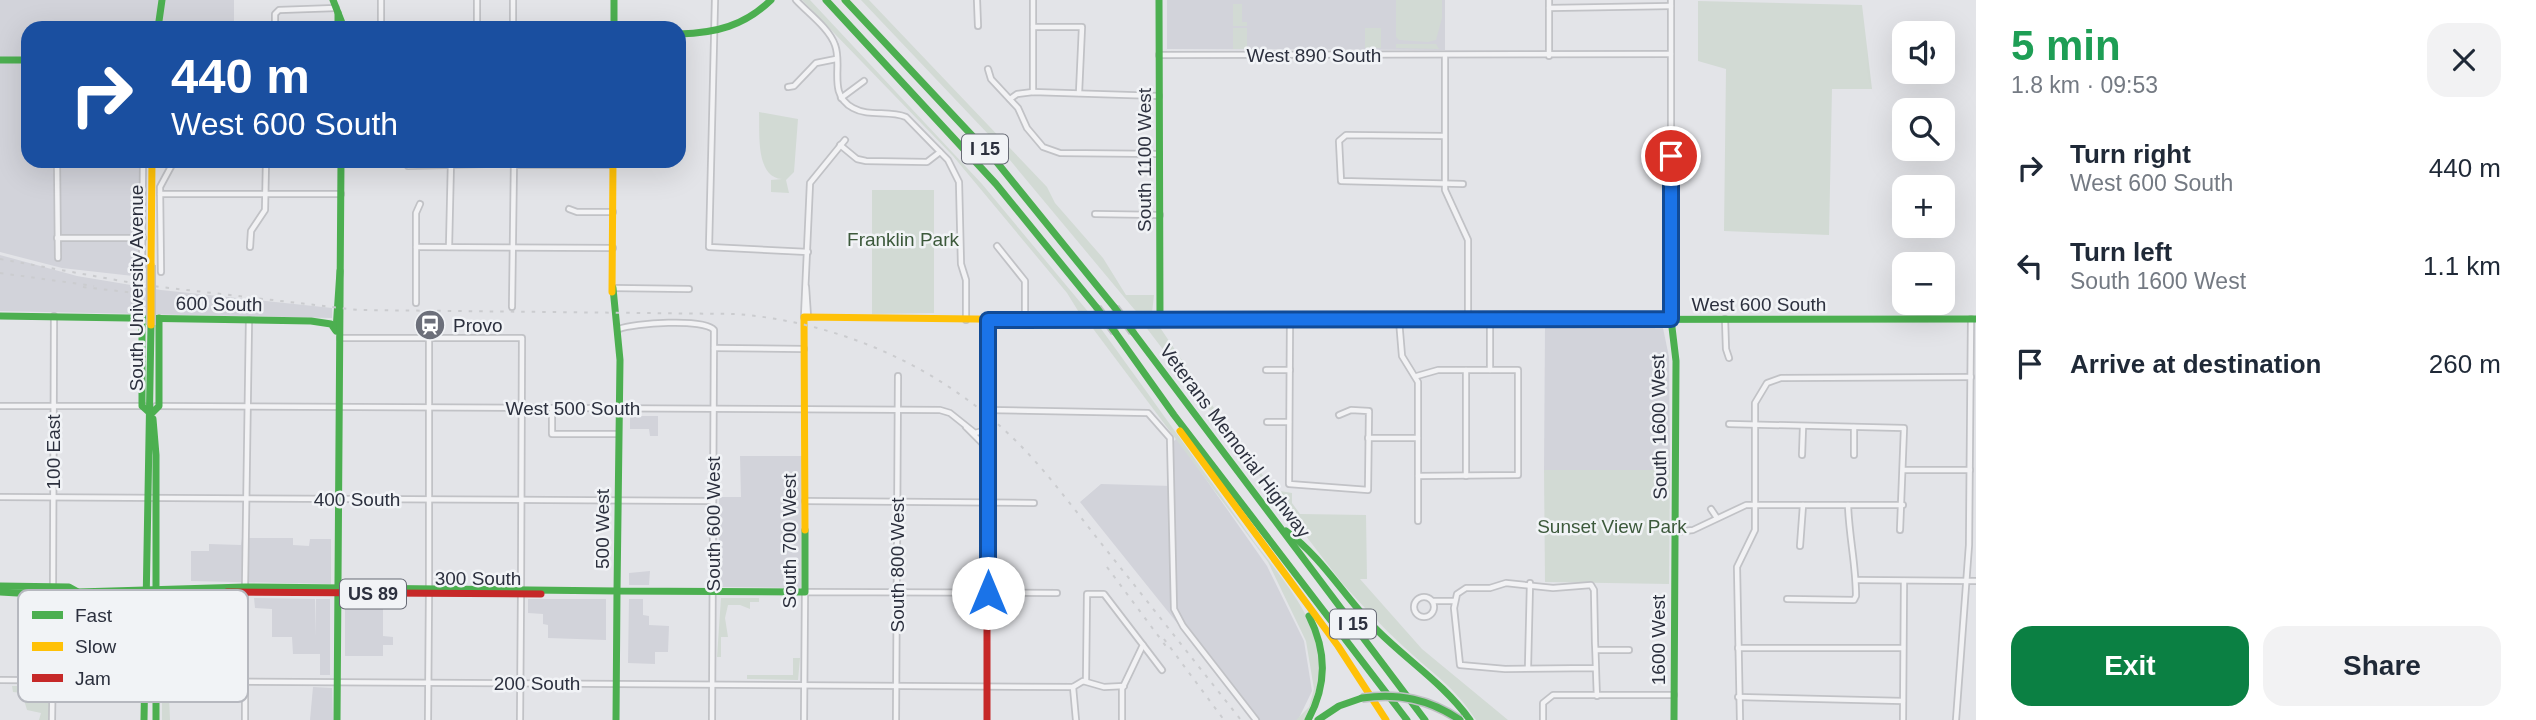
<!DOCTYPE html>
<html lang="en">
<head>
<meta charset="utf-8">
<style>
	:root { --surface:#fff; --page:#f2f2f3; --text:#1f2937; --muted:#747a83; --accent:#0b8043 }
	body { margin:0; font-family:Arial,sans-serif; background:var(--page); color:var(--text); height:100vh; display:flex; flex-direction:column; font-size:26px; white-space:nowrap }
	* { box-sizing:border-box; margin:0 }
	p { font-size:23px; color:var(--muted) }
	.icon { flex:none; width:38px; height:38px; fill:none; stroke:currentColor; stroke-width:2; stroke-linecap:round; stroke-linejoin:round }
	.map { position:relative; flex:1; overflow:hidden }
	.sheet { display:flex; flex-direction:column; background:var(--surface); width:560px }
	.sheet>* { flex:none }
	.top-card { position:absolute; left:21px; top:21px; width:665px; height:147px; border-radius:21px; box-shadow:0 7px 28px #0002; background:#1a4fa0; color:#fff; overflow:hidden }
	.fabs { position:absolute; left:1892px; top:21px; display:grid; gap:14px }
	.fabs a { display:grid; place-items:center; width:63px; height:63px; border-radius:14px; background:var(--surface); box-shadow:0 7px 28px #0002; font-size:35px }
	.pin { position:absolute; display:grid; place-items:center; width:60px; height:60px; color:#fff; margin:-30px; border:4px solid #fff; border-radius:50%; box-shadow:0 2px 7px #0007 }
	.me { position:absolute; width:77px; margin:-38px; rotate:0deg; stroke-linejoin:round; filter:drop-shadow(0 0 5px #0008) }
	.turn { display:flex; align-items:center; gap:24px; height:147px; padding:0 35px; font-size:32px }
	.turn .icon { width:91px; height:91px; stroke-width:2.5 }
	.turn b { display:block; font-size:49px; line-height:60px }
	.round { display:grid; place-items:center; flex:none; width:74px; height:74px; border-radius:21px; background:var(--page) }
	.head { display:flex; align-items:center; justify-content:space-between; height:119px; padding:0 35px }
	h1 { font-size:42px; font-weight:600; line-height:52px; color:#1e9e55 }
	.action { display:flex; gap:14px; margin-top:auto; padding:14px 35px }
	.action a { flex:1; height:80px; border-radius:21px; background:var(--accent); color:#fff; font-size:28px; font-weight:600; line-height:80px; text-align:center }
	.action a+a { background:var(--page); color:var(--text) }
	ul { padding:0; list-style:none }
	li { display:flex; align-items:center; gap:21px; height:98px; padding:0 35px }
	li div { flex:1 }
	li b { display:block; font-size:26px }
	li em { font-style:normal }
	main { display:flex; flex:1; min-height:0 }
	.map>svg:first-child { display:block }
	.built { fill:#d2d3da }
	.green { fill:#d2dad4 }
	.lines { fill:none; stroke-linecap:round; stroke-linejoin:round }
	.street-casing { stroke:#c1c2c6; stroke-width:8 }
	.street { stroke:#f2f2f4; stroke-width:4.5 }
	.fast { stroke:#4caf50; stroke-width:7 }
	.slow { stroke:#ffc107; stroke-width:7 }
	.jam { stroke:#c62828; stroke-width:7 }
	.rail { stroke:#cbcccf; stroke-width:2; stroke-dasharray:3.5 7; stroke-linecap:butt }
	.fast-bridge-casing { stroke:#c0c1c5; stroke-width:10; stroke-linecap:butt }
	.slow-bridge-casing { stroke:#c0c1c5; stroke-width:10; stroke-linecap:butt }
	.fast-bridge { stroke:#4caf50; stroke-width:7 }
	.slow-bridge { stroke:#ffc107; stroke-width:7 }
	.route-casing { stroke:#114b97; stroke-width:18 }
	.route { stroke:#1a73e8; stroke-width:12 }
	.labels { text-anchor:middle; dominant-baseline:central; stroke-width:5; stroke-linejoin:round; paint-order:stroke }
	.shield { fill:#f1f3f6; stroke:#676a75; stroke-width:2 }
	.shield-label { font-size:18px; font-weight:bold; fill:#2c303e }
	.street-label { font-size:19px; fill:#2c303e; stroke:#f1f3f6 }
	.park-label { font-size:19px; fill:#3c593b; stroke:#f1f3f6 }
	.poi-label { font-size:19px; fill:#2c303e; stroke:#f1f3f6; text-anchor:start }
	.key { fill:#f1f3f6; stroke:#b6b8bf; stroke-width:2 }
	.key-label { font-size:19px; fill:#2c303e }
</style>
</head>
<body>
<main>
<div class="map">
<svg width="1976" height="720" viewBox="0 0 1976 720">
	<rect width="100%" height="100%" fill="#e3e4e8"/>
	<g class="built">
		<path d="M0,0H234V28H28V161H143L142,277L62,268L0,252Z"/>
		<path d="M1167,0H1445V50L1167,49Z"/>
		<path d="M0,255L77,276L161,290L332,308V318L0,311Z"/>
		<path d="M1545,327L1663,328L1669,357L1670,470H1544Z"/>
		<path d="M630,416H658V436H650L649,429H630Z"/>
		<path d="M1177,438L1267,566L1304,641L1312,691L1298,720H1255L1080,502L1101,484L1172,486V443Z"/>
		<path d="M740,456H802L801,588L719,587V497H741Z"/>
		<path d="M242,538H293V545L309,546L310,539H331V584L191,581V551H209V544L241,545Z"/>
		<path d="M650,571L649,585H629V573Z"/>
		<path d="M254,598L315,599V637L316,599H330V675H320V654H293L292,637H272V609L255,608Z"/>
		<path d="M345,598H383V636L393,637V645H383V656H345Z"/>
		<path d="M528,599H606V640L548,638V625L543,624V614L528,613Z"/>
		<path d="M629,599H643V615L649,616V625L669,626L668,652H655V664L628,663Z"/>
		<path d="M313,687L332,688L333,720H310Z"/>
	</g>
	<g class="green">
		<path d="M802,0H810L982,184L1090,314H1080L1067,293L953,156Z"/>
		<path d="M861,0H869L1047,187L1055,203L1103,258L1126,295H1154L1152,313L1139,314L1134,309L989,135Z"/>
		<path d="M1396,0H1442V18L1436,40L1428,42L1399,40L1396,37Z"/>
		<path d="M1698,1L1862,5L1872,89H1832L1829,235L1724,231L1726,69L1698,61Z"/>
		<path d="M1233,4H1242V22H1247V26H1233Z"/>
		<path d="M1247,28V49H1233V28Z"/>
		<rect x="1365" y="28" width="16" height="20"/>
		<path d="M1396,44H1436L1439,49L1396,48Z"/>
		<path d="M759,112L798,119L794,172L786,180L789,193L771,192V180L782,179C755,177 760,132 759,112Z"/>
		<path d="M872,190H934V313L872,314Z"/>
		<path d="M1091,326H1099C1147,392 1198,463 1247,532C1270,564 1304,600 1316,639C1325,668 1317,694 1304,720H1296L1309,707L1314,689L1306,641L1268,562Z"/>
		<path d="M1145,326H1159L1232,435L1274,490L1292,493V503L1300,514L1366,515L1367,579H1360L1422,649L1508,720H1476C1454,686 1434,675 1404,647C1382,627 1362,605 1342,583Z"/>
		<path d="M1544,470H1670L1669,584L1545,582Z"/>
		<path d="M721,598H759V602H750V609L740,605H728L725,618L728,637H721V657H717Z"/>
		<path d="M793,658H800L798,680L747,679V675H793Z"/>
		<path d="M12,686H50V720H39L41,713L27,710L22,693L13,692Z"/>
		<path d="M187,690L185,695L184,692H173L169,696L170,720H162V691Z"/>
	</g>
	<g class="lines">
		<g class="street-casing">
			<g id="street">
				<path d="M381,0V28"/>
				<path d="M477,0V28"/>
				<path d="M715,0L709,247L808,252"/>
				<path d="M796,0C808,13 829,28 835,45C843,66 827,94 853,108C869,117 889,110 906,117L948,160L959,182L961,264L966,280V320"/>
				<path d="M977,0L978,26"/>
				<path d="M1549,0V56"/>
				<path d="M1549,8L1671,6"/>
				<path d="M1033,27H1082L1079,93"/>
				<path d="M275,28V14L279,10L336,8"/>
				<path d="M513,28V0"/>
				<path d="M1159,55L1671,54"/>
				<path d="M1445,57V190L1468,240V319"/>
				<path d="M988,69L991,79L1018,108L1027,128L1043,147L1060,153L1159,154"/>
				<path d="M788,87L794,86L816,63L836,59"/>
				<path d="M1033,92V0"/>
				<path d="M841,98L864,81"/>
				<path d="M1010,99L1017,94L1033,92L1159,96"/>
				<path d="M1444,136L1346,135L1339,141L1341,181L1463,184"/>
				<path d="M840,145L857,159L866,161L927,162L940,152"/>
				<path d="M57,161L58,258"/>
				<path d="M408,161V166L485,164V161"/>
				<path d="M514,165H613"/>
				<path d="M160,194H341"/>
				<path d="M569,209L577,212H613"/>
				<path d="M1095,214L1160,215"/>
				<path d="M57,238H143"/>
				<path d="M997,246L1025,281V320"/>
				<path d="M250,247L251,231L265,210L266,161"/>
				<path d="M416,247L613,248"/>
				<path d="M449,247L451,161"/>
				<path d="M142,266L143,161"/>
				<path d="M161,272L160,187L174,161"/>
				<path d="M806,287L808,317"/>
				<path d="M613,288L689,289"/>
				<path d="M416,303V213L420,204"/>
				<path d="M512,307L514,161"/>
				<path d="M804,317L810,183L845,140"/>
				<path d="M1490,319V370"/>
				<path d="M1671,319V0"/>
				<path d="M1725,319L1726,349L1729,358"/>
				<path d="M1290,320L1289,484L1368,490L1369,411L1351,410L1339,415"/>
				<path d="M1399,320L1402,356L1418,382V521"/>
				<path d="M619,329C633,323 705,318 714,330L712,720"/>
				<path d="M340,338H522L521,589"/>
				<path d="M714,348L804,349"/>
				<path d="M1266,370H1290"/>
				<path d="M1466,370V476"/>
				<path d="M1417,376L1438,370H1518V475L1418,476"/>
				<path d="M0,406H144"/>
				<path d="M156,406L940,410L950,413L975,433L986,430"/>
				<path d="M552,408V434H618"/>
				<path d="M988,410L1148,413L1170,438L1174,609L1183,626L1256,720"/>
				<path d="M1267,422H1289"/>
				<path d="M1729,424L1904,428L1900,530"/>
				<path d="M966,427L986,447"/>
				<path d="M1368,438H1418"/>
				<path d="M1802,455L1803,427"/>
				<path d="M1854,455V427"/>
				<path d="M1903,470H1970"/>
				<path d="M0,497L713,501"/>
				<path d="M805,501L1034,503"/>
				<path d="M1711,509L1717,518"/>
				<path d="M1675,532L1693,530L1746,505H1903"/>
				<path d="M1800,546L1803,505"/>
				<path d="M1856,580L1976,581"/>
				<path d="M53,586L54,316"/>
				<path d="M245,586L249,320"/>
				<path d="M429,588V338"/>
				<circle cx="1424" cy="607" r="10"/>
				<path d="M1787,599L1854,600L1856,596C1856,565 1849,536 1848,505"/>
				<path d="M1433,601H1454"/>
				<path d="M1143,645L1162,670"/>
				<path d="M1738,648H1903"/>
				<path d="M1596,650H1629"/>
				<path d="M1528,667L1530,583"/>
				<path d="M1596,668L1505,669L1460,665L1454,608L1457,594L1466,588H1490L1506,583L1553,588L1591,585L1594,590L1595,643C1596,660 1596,678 1597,696"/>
				<path d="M0,680L1073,687"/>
				<path d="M1086,681L1087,594H1104L1143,645L1122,689V720"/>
				<path d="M1073,687L1083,681L1104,687L1124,686"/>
				<path d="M1073,687L1076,720"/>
				<path d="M1738,697L1903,701"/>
				<path d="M52,720L54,595"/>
				<path d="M245,720V593"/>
				<path d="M428,720L429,593"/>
				<path d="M520,720L521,594"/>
				<path d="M804,720L805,592L1057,593"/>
				<path d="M896,720L898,376"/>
				<path d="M1543,720V703L1553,695H1674"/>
				<path d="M1740,720L1737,567L1755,530V403L1767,383L1781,378L1971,377"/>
				<path d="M1903,720L1904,581"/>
				<path d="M1956,720L1969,545L1971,319"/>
			</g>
		</g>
		<use href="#street" class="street"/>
		<g class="fast">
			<path d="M333,0L344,28"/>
			<path d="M614,0V28"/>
			<path d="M826,0L996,184L1097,308"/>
			<path d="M845,0L995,160L1115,308"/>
			<path d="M1159,0L1160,320"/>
			<path d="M338,13V28"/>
			<path d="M158,28L162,0"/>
			<path d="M679,34C716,33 744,26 771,0"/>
			<path d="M0,60H28"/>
			<path d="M613,288L620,360L617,591L805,592V530"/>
			<path d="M0,316L311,321L331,324L336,331"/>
			<path d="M142,318V406L151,414L159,406V318"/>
			<path d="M1671,319L1676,361L1674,720"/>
			<path d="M1071,320L1976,319"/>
			<path d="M336,330L340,271"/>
			<path d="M1115,332L1174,415L1407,720"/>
			<path d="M1133,332L1425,720"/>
			<path d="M153,419L156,455V720"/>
			<path d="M1286,531C1323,558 1345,598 1377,630C1408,661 1444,684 1470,720"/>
			<path d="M987,550L988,320"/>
			<path d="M0,586L69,587L78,592"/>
			<path d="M0,592L69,596L78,592L245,587L617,591L616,720"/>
			<path d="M144,720L151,325"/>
			<path d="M337,720L341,161"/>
			<path d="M1308,720C1327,685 1327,652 1309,616"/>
			<path d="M1318,720L1339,706L1362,698"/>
		</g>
		<g class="slow">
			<path d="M151,265L152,161"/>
			<path d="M612,292L613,161"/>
			<path d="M1180,431L1338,646L1386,720"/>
			<path d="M805,530L804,317L1071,320"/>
		</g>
		<g class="jam">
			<path d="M227,592L541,594"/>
			<path d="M987,720V550"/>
		</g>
		<g class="rail">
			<path d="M0,259L144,285L358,310L737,314C844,323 945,369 1021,446C1054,480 1082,520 1112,557C1155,611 1198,666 1241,720"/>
			<path d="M0,273L94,286"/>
			<path d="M83,287L135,293"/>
			<path d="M1107,567L1168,649"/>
			<path d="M1164,639L1224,720"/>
		</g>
		<g class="fast-bridge-casing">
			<g id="fast-bridge">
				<path d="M1097,308L1115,332"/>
				<path d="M1115,308L1133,332"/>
				<path d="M1362,698C1399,693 1429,699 1460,720"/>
			</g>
		</g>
		<g class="slow-bridge-casing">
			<path id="slow-bridge" d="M151,265V325"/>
		</g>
		<use href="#fast-bridge" class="fast-bridge"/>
		<use href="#slow-bridge" class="slow-bridge"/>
	</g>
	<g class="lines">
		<g class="route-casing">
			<path id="route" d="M988,593V320L1671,319V156"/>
		</g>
		<use href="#route" class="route"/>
	</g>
	<defs>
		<g id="station-disc" transform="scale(1.575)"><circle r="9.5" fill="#6c6f7a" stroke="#f1f3f6"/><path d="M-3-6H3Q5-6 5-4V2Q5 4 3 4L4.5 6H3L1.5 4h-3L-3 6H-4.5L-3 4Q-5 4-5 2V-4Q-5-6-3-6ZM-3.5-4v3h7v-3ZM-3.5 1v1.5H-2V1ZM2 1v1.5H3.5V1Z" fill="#fff"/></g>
	</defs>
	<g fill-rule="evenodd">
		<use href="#station-disc" x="430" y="325"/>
	</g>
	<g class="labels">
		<g class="shield">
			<rect x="962" y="134.5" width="46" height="29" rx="5"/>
			<rect x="340" y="579.5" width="66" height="29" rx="5"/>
			<rect x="1330" y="609.5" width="46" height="29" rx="5"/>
		</g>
		<g class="shield-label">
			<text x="985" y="149">I 15</text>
			<text x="373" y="594">US 89</text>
			<text x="1353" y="624">I 15</text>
		</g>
		<g class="street-label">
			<text x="1314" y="55">West 890 South</text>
			<text transform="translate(1144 160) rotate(-90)">South 1100 West</text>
			<text transform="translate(136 288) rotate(-90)">South University Avenue</text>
			<text transform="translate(219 304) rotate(1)">600 South</text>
			<text x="1759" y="304">West 600 South</text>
			<text x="573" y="408">West 500 South</text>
			<text transform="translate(1659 427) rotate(-91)">South 1600 West</text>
			<text transform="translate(1235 441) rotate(53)">Veterans Memorial Highway</text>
			<text transform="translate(53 452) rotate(-90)">100 East</text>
			<text x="357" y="499">400 South</text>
			<text transform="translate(713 524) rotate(-90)">South 600 West</text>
			<text transform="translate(602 529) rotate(-90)">500 West</text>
			<text transform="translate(789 541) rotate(-90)">South 700 West</text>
			<text transform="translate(897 565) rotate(-90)">South 800 West</text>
			<text x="478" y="578">300 South</text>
			<text transform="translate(1658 640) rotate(-90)">1600 West</text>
			<text x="537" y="683">200 South</text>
		</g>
		<g class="park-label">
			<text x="903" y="239">Franklin Park</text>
			<text x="1612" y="526">Sunset View Park</text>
		</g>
		<g class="poi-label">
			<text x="453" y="325">Provo</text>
		</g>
	</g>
	<rect x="18" y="590" width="230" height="112" rx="10" class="key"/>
	<rect x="32" y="611" width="31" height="8" fill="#4caf50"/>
	<rect x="32" y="642" width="31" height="9" fill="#ffc107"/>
	<rect x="32" y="674" width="31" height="8" fill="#c62828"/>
	<g class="key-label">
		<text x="75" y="622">Fast</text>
		<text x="75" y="653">Slow</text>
		<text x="75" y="685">Jam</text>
	</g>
</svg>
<div class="fabs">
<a><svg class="icon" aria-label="sound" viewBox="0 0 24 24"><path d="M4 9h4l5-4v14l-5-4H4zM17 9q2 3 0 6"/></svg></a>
<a><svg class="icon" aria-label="search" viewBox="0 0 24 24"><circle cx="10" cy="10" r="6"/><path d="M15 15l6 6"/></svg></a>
<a>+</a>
<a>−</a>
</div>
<div class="pin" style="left:1671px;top:156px;background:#d93025"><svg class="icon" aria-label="arrive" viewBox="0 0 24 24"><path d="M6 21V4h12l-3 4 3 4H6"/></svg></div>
<svg class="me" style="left:988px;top:593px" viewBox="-20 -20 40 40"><circle r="19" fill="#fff"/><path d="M0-13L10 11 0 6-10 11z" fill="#1a73e8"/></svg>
<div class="top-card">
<div class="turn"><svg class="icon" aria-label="right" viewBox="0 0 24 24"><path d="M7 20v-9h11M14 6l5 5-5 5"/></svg><div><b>440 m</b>West 600 South</div></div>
</div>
</div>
<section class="sheet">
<div class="head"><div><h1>5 min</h1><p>1.8 km · 09:53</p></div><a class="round"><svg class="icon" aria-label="close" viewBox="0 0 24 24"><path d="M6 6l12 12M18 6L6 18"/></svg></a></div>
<ul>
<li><svg class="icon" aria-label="right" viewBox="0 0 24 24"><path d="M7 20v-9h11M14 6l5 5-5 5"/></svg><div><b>Turn right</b><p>West 600 South</p></div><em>440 m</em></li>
<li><svg class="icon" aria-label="left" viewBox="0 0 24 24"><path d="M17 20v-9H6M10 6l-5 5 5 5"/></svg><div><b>Turn left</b><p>South 1600 West</p></div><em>1.1 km</em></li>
<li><svg class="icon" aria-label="arrive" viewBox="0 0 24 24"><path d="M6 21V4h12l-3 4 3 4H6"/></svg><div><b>Arrive at destination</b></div><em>260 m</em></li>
</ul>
<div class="action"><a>Exit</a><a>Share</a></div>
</section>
</main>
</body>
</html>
